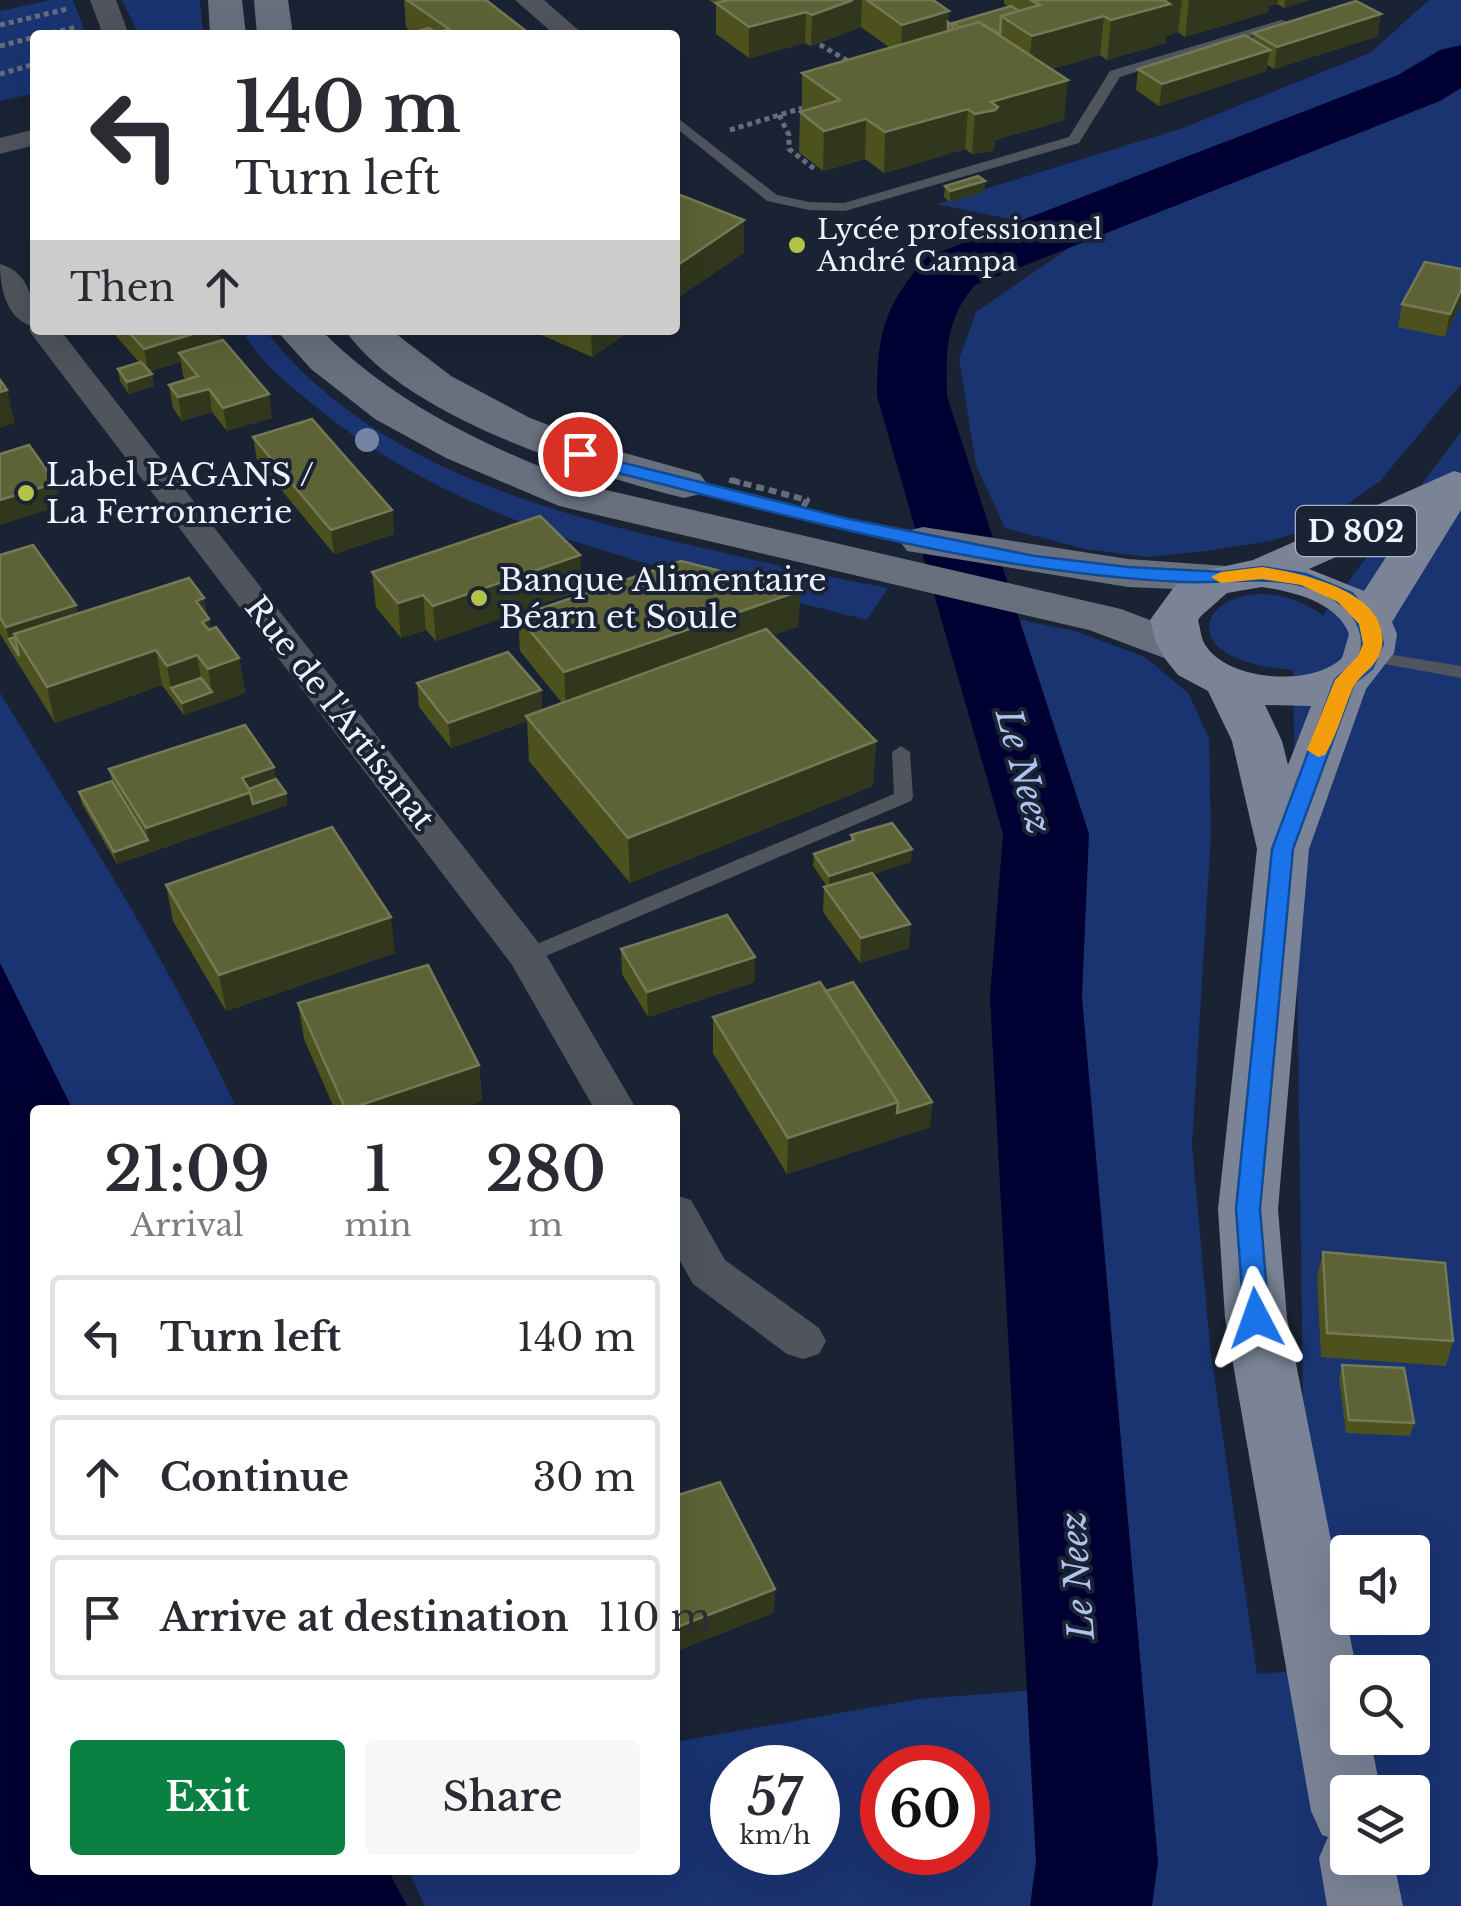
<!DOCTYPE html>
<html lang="en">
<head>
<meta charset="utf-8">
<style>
	:root { --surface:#fff; --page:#f7f7f7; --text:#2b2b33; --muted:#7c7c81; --line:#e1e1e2; --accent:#0b8043 }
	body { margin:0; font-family:"Libre Baskerville",serif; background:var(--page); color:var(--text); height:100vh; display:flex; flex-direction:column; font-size:38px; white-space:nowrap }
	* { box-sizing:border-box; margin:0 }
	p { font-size:32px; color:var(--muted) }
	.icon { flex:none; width:55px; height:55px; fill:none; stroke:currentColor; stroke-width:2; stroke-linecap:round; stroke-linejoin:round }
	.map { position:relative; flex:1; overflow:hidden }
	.sheet { position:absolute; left:30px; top:1105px; width:650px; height:770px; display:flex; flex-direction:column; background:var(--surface); border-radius:10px; box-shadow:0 10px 40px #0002 }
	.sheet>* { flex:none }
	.top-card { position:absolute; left:30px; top:30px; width:650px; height:305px; border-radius:10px; box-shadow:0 10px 40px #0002; background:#fff; color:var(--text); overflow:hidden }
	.tools { position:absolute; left:1330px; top:1535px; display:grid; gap:20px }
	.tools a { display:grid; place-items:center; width:100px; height:100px; border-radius:10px; background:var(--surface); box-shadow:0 10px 40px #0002; font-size:50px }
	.speed { position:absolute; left:710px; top:1745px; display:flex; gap:20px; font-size:50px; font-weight:700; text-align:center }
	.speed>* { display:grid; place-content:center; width:130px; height:130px; border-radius:50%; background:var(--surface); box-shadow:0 10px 40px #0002; line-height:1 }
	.speed small { font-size:25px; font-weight:400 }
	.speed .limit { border:15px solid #d22; background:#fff; color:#111 }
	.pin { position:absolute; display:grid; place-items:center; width:85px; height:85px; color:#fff; margin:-42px; border:5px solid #fff; border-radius:50%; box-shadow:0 2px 10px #0007 }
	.me { position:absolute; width:110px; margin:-55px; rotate:356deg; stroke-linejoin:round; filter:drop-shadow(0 0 8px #0008) }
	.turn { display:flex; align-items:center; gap:35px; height:210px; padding:0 40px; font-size:45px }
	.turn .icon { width:130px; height:130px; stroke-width:2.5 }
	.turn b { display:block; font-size:70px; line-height:85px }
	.then { display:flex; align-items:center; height:95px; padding:0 40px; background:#0003; gap:20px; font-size:38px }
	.eta { display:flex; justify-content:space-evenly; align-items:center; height:170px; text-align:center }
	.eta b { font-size:60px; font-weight:600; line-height:70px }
	.cta { display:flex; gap:20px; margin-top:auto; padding:20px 40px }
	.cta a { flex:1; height:115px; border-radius:10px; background:var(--accent); color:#fff; font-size:40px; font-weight:600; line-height:115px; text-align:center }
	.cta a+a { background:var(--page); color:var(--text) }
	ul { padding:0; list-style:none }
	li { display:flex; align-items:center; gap:30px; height:125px; margin:0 20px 15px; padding:0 20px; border:5px solid var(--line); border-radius:10px }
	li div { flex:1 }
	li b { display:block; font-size:38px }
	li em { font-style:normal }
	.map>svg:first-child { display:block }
	.green { fill:#1a3472; fill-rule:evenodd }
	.water { fill:#000032 }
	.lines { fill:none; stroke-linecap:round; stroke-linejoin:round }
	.river { fill:#000032; fill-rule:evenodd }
	.path-far1 { stroke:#656d7c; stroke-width:5; stroke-dasharray:5 4; stroke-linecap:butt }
	.path { stroke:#656d7c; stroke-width:6; stroke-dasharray:8 5; stroke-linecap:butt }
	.lane { fill:#4f545d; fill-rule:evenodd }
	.street { fill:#4f545d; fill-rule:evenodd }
	.secondary { fill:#686f7d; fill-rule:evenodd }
	.primary { fill:#7a8496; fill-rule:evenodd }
	.tree { fill:#7484a3 }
	.wall { fill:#4c511e }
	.shaded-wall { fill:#31371d }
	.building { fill:#5d6336; stroke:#747956; stroke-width:2.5 }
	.route { fill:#1a73e8; stroke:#114b97; stroke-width:2.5 }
	.slow { fill:#f59e0b }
	.poi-dot { fill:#b5c249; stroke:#1a2334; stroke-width:4 }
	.labels { text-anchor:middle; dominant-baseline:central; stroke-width:8; stroke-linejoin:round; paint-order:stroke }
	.far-poi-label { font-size:28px; fill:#edf3ff; stroke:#1a2334; text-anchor:start }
	.shield { fill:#1a2334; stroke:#aeb5c2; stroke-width:2.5 }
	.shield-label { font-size:30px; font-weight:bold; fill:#edf3ff }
	.poi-label { font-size:32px; fill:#edf3ff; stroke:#1a2334; text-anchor:start }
	.street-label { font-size:32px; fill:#edf3ff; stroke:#1a2334 }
	.water-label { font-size:35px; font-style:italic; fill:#afc3ed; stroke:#1a2334 }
</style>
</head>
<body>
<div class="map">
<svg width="1461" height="1906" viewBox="0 0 1461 1906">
	<rect width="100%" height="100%" fill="#1a2334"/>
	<g class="green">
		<path d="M51,0H73L86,35H35V93L0,101V11Z"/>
		<path d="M122,0H200L203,35H139Z"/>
		<path d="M1429,0H1461V384L1380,481L1314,528L1270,541L1206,551L1148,557L1085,549L1005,528L976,465L959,359L976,312L1088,235L937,204L1183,128L1370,53Z"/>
		<path d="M242,330H265C373,468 552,514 716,551C773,564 830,578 888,588L867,620C677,571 464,532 310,402C283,380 259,361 242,330Z"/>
		<path d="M1461,432V1906H425L408,1870H675V1742L919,1699L1142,1682L1080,994L1078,855L1006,617L1075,631L1145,657L1189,694L1209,739L1211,833L1192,1145L1210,1347L1257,1674L1325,1669L1304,1474L1293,670C1139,659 1226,549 1323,615ZM1348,1552H1412V1618H1348ZM1348,1672H1412V1738H1348ZM732,1768H818V1852H732ZM882,1768H968V1852H882ZM1348,1792H1412V1858H1348Z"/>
		<path d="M0,693C83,830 171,964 237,1110H73L0,963Z"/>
	</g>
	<path class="water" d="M0,963L73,1110H35V1870H388L407,1906H0Z"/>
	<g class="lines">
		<path class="river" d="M1461,45V88L1440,101L975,285C945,319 946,353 947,396L1089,834L1082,997L1158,1862L1152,1906H1030L1036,1862L990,997L1003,834L877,396C877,333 885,304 927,257L1398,75L1440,50Z"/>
		<g class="path-far1">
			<path d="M0,25L67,9"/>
			<path d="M43,35L76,27"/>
			<path d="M812,40L853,64"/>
			<path d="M0,46L35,37"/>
			<path d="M0,74L35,64"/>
			<path d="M779,115L789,135V149L817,171"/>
			<path d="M730,130L809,106"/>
			<path d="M729,480L740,483"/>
		</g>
		<path class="path" d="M731,480L807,500L801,511"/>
		<g class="lane">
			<path d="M1281,20L1292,23L1120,77L1079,143L845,211L809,210L767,201L675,127V116L777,195L809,202L844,203L1069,137L1110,71Z"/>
			<path d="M1369,651L1461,666V678L1363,660L1360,656L1363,652Z"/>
			<path d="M901,746L910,752L913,797L911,801L534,961H520L517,956L520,951L894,794L892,752Z"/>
		</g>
		<g class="street">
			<path d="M90,0H116L129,35H103Z"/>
			<path d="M515,0H544L584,35H555Z"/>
			<path d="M35,129V145L0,154V138Z"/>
			<path d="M0,264C30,272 35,304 35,330H60L541,946L637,1110H595L512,965L33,336L29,330L31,326C6,317 0,288 0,264Z"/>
			<path d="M675,1195L691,1200L725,1260L819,1328L826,1341L819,1354L803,1359L787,1354L693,1284L675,1252Z"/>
		</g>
		<g class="secondary">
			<path d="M208,0H242L246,35H210Z"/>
			<path d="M254,0H288L293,35H257Z"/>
			<path d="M276,330H321C396,406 490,448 589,486L1121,609L1200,639L1207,650L1200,661L1183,665L1089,630L559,506L446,458L375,419L311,369Z"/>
			<path d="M345,330H391L451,376L530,418L614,450L700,474L707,484L700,494L684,498C585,473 405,417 345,330Z"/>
			<path d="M923,527L1128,559L1240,567L1247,577L1240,587L1223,591L1128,587L907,551L900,541L907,531Z"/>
		</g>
		<path class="primary" d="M1454,471L1461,473V510L1392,622L1397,634L1394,653L1366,689L1309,849L1278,1209L1287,1318L1357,1672H1348V1738H1370L1381,1792H1348V1858H1393L1403,1906H1327L1319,1858L1328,1837L1322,1835L1311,1811L1225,1318L1218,1209L1257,849L1232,741L1208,691L1178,675L1166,660L1156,643L1150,620L1174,587L1194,573L1253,560ZM1406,526L1364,591L1309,569ZM1262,587C1293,592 1337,602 1349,634L1342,658C1313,687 1226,682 1204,643C1201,637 1200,627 1198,620L1201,616L1227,593ZM1265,705L1311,706L1288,765L1282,741Z"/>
	</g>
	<circle class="tree" cx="367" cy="440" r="12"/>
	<g class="wall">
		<path d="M404,0H486L526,31V35H404L413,32L406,28Z"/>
		<path d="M709,0H933L948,22L953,26V23L1008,6L1004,4V0H1309L1284,8L1277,4L1269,6L1268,12L1185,37L1178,32L1166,36L1165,43L1107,60L1100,55L1051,69L1064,120L995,140V147L992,151L972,154L965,149L884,173L865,159L823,171L799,152L800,112L802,111V73L890,48L861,27L811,46L805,43L749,58L716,34V5Z"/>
		<path d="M1253,33L1378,36L1274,69L1267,65L1266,71L1159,106L1136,90L1138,69L1252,39Z"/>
		<path d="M985,181L984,192L950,202L944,197L945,186Z"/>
		<path d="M1461,269V303L1445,337L1398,327L1402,304Z"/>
		<path d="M113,330H219L221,340L272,418L227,431L212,412L182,421L173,408L169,385L186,380L183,376L181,362L150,371L154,386L129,394L120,381L118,369L139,362L114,334Z"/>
		<path d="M530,330H631L592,357Z"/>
		<path d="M253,437L392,510L394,534L334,554L257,460Z"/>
		<path d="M0,555L76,605L77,614L207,616L211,629L239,658L245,693L184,715L162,685L55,723L0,634Z"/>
		<path d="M372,572L582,590L436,641L426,630L401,638L376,607Z"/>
		<path d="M518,616L799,626L772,635L876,741L873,786L630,883L529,761L527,721L451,748L419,707L417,683L541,690L542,710L562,703L520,651Z"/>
		<path d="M274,767L276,779L286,793L287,805L117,864L82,804L79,792L112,781L109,769Z"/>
		<path d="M851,835L911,862L873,874L910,924L909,948L860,963L823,912L824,887L827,886L813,866L814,854L851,842Z"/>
		<path d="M166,885L395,953L226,1011L173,921Z"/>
		<path d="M621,949L755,957V982L648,1017L622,974Z"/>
		<path d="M826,991L932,1102L930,1127L787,1174L713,1053V1017Z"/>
		<path d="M298,1003L479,1065L482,1101L457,1110H335L304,1039Z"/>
		<path d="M1323,1252L1453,1341L1446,1366L1321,1357L1317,1277Z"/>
		<path d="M1342,1365L1414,1423L1410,1436L1346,1433L1339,1378Z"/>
	</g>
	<g class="shaded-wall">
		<path d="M853,0H862L861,27L811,46L812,15Z"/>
		<path d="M1163,0H1182L1178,32L1166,36L1165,43L1107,60L1111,20Z"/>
		<path d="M1189,0H1278L1277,4L1269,6L1268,12L1185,37Z"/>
		<path d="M1285,0H1309L1284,8Z"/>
		<path d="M949,11L947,42L901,45L902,25Z"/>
		<path d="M806,12L805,43L749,58V27Z"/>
		<path d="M1381,14L1378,36L1274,69L1277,47Z"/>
		<path d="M1104,16L1100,55L1028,75L1032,36Z"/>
		<path d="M1270,50L1266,71L1159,106L1162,84Z"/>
		<path d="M1068,80L1064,120L995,140V147L992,151L972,154L975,114L991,102Z"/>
		<path d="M968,109L965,149L884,173L885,132Z"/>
		<path d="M866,119L865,159L823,171L824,131Z"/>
		<path d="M985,181L984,192L950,202V191Z"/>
		<path d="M744,220V253L675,300V267Z"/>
		<path d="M1461,290V303L1445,337L1450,314Z"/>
		<path d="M205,330H219L222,349L179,353L181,362L148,372L144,349Z"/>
		<path d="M591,330H631L592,357Z"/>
		<path d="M152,374L154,386L129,394L127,382Z"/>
		<path d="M209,389L212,412L182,421L178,397Z"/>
		<path d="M7,390L15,423L0,428V392Z"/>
		<path d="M269,394L272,418L227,431L223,408Z"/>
		<path d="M56,483L60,506L0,525V500Z"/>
		<path d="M392,510L394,534L334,554L331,530Z"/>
		<path d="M580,555L582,590L436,641L433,606Z"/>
		<path d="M800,591L799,626L566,708L564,672Z"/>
		<path d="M423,595L426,630L401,638L398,603Z"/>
		<path d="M204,598L208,620L209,619L215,652L204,635L196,601Z"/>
		<path d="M76,605L81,630L14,634L18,649L9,639L6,627Z"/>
		<path d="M156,650L162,685L55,723L47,687Z"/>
		<path d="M197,655L203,691L171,688L173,701L167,666Z"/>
		<path d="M239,658L245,693L214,705L208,669Z"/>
		<path d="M541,690L542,715L526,716L527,721L451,748L448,723Z"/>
		<path d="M212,692L214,705L184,715L182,703Z"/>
		<path d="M876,741L873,786L630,883L628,838Z"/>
		<path d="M274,767L278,792L286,793L287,805L117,864L114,852L148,840L146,828L242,778Z"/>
		<path d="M912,849L911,862L829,889V876Z"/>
		<path d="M391,917L395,953L226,1011L219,975Z"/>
		<path d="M910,924L909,948L860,963L861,938Z"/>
		<path d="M755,957V982L648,1017L647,992Z"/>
		<path d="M479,1065L482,1101L457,1110H346Z"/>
		<path d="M898,1102H932L930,1127L787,1174L788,1138Z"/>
		<path d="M775,1589L774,1613L675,1652V1628Z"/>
	</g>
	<g class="building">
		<path d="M407,0H486L526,31L512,35H404L429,28L437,33L449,29Z"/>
		<path d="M728,0H853L812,15L806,12L749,27L716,3Z"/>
		<path d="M867,0H933L949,11L902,25Z"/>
		<path d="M1031,0H1164L1170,4L1111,20L1104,16L1032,36L1001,16L1040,5Z"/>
		<path d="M1356,1L1381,14L1277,47L1253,33Z"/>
		<path d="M1011,6L1019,11L1001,16L1000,34L979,22L960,28L953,23Z"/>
		<path d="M948,22L953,26V30L948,31Z"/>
		<path d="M979,22L1068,80L991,102L998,107L995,110L975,114L968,109L885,132L866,119L824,131L800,112L840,100L802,73Z"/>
		<path d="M1245,35L1270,50L1162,84L1138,69Z"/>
		<path d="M978,176L985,181L950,191L945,186Z"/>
		<path d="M675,193L744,220L675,267Z"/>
		<path d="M1425,262L1461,269V290L1450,314L1402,304Z"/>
		<path d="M127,330H205L144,349Z"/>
		<path d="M223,340L269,394L223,408L209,389L178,397L169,385L198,376L179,353Z"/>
		<path d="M141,362L152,374L127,382L118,369Z"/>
		<path d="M0,380L7,390L0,392Z"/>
		<path d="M312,419L392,510L331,530L253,437Z"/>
		<path d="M29,445L56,483L0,500V454Z"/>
		<path d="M540,516L580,555L433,606L423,595L398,603L372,572Z"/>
		<path d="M33,545L76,605L6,627L0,618V555Z"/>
		<path d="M681,561L800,591L564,672L518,616Z"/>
		<path d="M189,578L204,598L196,601L209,619L202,622L209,630L216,627L239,658L208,669L197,655L167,666L156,650L47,687L14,634Z"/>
		<path d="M766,629L876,741L628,838L526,716Z"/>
		<path d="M15,637L19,656L9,639Z"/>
		<path d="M508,652L541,690L448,723L417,683Z"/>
		<path d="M201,678L212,692L182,703L171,688Z"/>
		<path d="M245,725L274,767L242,778L251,792L146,828L109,769Z"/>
		<path d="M276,779L286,793L253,804L249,789Z"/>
		<path d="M112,781L148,840L114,852L79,792Z"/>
		<path d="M892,823L912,849L829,876L814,854L854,840L851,835Z"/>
		<path d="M332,827L391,917L219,975L166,885Z"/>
		<path d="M872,873L910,924L861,938L824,887Z"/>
		<path d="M727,915L755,957L647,992L621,949Z"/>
		<path d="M428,965L479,1065L346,1110L298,1003Z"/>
		<path d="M820,982L898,1102L788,1138L713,1017Z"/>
		<path d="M853,982L932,1102L897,1113L898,1102L826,991Z"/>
		<path d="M1323,1252L1445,1263L1453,1341L1327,1333Z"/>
		<path d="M1342,1365L1404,1368L1414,1423L1349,1420Z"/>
		<path d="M720,1482L775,1589L675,1628V1496Z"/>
	</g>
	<path class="route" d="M580,448L624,463L849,519L1035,556L1128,567L1223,572L1262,567L1306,574L1352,593L1378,623L1383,644L1372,669L1354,683L1293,849L1260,1209L1269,1318L1266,1325L1256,1328L1247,1325L1244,1318L1236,1209L1272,849L1335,680C1341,673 1352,668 1357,660C1370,639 1356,614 1338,602C1292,569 1234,584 1183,582C988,573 798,518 610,471L574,458V450Z"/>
	<path class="slow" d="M1262,567C1300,573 1390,591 1382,646C1379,667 1359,673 1352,690C1343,711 1337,735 1325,755L1318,757L1307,750L1335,680L1358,656L1363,644L1359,624L1338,602L1301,585L1262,579L1221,583L1211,577L1221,572Z"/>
	<g class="poi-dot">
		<circle cx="797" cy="245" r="10"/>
		<circle cx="26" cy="493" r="10"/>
		<circle cx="479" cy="598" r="10"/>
	</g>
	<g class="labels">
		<g class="far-poi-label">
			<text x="817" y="229">Lycée professionnel<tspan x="817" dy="32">André Campa</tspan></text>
		</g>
		<rect class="shield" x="1296" y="506" width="120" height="50" rx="8"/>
		<g class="shield-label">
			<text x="1356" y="531">D 802</text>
		</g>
		<g class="poi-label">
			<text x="46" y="475">Label PAGANS /<tspan x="46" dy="37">La Ferronnerie</tspan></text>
			<text x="499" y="580">Banque Alimentaire<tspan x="499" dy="37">Béarn et Soule</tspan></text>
		</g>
		<g class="street-label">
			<text transform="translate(340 713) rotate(52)">Rue de l'Artisanat</text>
		</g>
		<g class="water-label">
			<text transform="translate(1024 771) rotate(75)">Le Neez</text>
			<text transform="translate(1077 1576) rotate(-94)">Le Neez</text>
		</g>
	</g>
</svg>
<div class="tools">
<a><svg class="icon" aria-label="sound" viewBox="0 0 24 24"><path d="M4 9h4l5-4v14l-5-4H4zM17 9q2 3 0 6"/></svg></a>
<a><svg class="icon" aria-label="search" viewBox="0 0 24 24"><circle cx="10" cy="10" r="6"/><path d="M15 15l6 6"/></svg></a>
<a><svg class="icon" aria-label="layers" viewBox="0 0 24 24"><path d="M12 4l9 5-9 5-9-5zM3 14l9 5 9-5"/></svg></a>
</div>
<div class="speed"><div>57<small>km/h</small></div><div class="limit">60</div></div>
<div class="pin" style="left:580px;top:454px;background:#d93025"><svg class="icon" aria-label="arrive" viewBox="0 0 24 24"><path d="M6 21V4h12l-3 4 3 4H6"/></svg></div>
<svg class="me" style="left:1256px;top:1318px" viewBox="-20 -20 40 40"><path d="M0-17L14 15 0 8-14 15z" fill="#1a73e8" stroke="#fff" stroke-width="4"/></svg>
<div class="top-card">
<div class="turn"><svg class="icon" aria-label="left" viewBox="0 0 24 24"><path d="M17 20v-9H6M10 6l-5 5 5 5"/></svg><div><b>140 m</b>Turn left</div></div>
<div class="then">Then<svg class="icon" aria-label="ahead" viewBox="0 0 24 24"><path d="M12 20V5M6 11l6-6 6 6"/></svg></div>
</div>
<section class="sheet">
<div class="eta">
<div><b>21:09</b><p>Arrival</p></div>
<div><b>1</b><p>min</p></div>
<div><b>280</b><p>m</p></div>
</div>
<ul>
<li><svg class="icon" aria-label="left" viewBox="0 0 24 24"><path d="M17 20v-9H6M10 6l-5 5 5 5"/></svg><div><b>Turn left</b></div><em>140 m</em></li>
<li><svg class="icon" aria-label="ahead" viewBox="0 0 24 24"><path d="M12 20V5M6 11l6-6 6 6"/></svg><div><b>Continue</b></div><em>30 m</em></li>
<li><svg class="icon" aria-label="arrive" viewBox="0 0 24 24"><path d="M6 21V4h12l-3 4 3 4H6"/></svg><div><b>Arrive at destination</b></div><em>110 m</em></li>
</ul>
<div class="cta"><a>Exit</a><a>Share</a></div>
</section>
</div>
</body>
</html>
